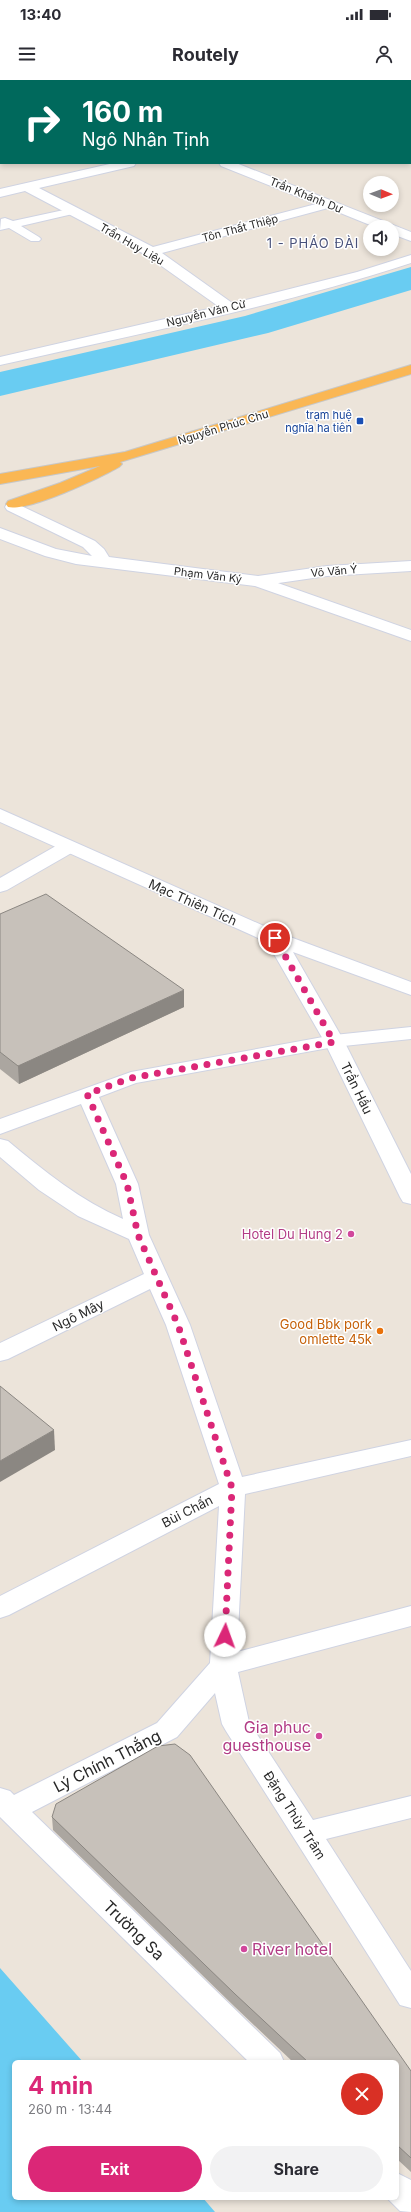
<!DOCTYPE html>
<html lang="en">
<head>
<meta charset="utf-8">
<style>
	:root { --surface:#fff; --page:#f2f2f3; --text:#2b2b33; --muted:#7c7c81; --accent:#db2777 }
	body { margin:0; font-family:Inter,sans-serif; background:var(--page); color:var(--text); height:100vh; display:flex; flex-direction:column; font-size:15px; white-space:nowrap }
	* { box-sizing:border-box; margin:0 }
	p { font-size:13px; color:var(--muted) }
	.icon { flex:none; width:22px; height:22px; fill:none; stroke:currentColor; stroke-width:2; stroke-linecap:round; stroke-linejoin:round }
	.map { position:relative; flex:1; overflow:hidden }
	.drawer { position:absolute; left:12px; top:1980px; width:387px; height:140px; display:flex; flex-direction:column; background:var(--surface); border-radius:6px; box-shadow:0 2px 6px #0003 }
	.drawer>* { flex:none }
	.guide { position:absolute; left:0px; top:0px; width:411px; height:84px; box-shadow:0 2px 6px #0003; background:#00695c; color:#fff; overflow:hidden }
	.needle { width:26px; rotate:91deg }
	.controls { position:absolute; left:363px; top:96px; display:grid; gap:8px }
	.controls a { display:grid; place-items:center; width:36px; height:36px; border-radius:50%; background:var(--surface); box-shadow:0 2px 6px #0003; font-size:20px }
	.pin { position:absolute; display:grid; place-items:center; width:34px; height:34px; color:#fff; margin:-17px; border:2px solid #fff; border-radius:50%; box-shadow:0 1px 4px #0007 }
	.me { position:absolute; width:44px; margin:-22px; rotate:3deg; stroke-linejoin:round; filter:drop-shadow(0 0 3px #0008) }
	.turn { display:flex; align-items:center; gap:14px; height:84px; padding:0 16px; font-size:18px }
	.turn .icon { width:52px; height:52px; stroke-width:2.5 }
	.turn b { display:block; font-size:28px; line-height:34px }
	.round { display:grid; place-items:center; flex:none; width:42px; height:42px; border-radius:21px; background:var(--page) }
	.head { display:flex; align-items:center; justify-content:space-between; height:68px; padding:0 16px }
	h1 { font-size:24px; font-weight:700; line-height:30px; color:var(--accent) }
	.action { display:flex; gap:8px; margin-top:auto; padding:8px 16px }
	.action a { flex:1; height:46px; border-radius:24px; background:var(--accent); color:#fff; font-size:16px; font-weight:700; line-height:46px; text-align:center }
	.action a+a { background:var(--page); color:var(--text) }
	.status { display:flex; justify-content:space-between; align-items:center; height:28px; padding:0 20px; background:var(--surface); direction:ltr }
	.status svg { height:11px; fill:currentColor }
	header { display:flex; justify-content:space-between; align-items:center; height:52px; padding:0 16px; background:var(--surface); font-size:18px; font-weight:700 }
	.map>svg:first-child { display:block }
	.water { fill:#69ccf2 }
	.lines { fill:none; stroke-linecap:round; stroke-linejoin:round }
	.river { fill:#69ccf2; fill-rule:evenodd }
	.service-casing { stroke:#cfd3e2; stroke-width:2 }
	.minor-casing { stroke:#cfd3e2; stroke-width:2 }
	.tertiary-casing { stroke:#cfd3e2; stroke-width:2 }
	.trunk-casing { stroke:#c7c7c7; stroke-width:2 }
	.service { fill:#fff; fill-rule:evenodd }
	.minor { fill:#fff; fill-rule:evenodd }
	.tertiary { fill:#fff; fill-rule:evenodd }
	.trunk { fill:#fab754; fill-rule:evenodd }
	.wall { fill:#aba6a0 }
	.shaded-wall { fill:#8b8782 }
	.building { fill:#c7c1ba; stroke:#8b8782 }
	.route { stroke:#db2777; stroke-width:7; stroke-dasharray:0 12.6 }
	.transit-dot { fill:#1a4fb4; stroke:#fff; stroke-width:1.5 }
	.hotel-dot { fill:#d1479c; stroke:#fff; stroke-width:1.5 }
	.food-dot { fill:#e8710a; stroke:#fff; stroke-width:1.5 }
	.labels { text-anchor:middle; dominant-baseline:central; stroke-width:3; stroke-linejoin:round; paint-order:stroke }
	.far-street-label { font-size:11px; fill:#292929; stroke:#fff }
	.far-transit-label { font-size:11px; fill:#164399; stroke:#fff; text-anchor:end }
	.far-quarter-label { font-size:13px; letter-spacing:1px; fill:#48517a; stroke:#fff }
	.street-label { font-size:13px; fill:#292929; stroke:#fff }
	.hotel-label { font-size:13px; fill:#b23c85; stroke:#fff; text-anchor:end }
	.food-label { font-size:13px; fill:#c56008; stroke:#fff; text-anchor:end }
	.near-hotel-label { font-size:16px; fill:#b23c85; stroke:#fff; text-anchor:end }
	.near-street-label { font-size:16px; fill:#292929; stroke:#fff }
</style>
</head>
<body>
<div class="status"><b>13:40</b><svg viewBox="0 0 49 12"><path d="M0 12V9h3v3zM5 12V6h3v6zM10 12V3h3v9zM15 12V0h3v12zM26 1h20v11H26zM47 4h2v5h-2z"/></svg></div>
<header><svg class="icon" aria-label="menu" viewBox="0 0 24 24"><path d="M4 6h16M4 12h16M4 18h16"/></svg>Routely<svg class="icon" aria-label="person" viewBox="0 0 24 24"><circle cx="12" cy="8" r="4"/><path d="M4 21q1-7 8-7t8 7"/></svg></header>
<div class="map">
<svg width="411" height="2132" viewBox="0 0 411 2132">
	<rect width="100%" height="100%" fill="#ece4da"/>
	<path class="water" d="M0,1888L83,1982H14V2118H203L215,2132H0Z"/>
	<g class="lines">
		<path class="river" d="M411,187V210L268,253L0,316V292L245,236Z"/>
		<g class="service-casing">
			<path id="service" d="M73,128L77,129L79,131L77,133L21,146L39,157L41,159L39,161H31L9,148L0,150L1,139L5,138L13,141Z"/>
		</g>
		<g class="minor-casing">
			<g id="minor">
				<path d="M8,0H21L22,1H9Z"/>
				<path d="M222,0H236L237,1H223Z"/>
				<rect x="0" y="36" width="1" height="8"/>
				<path d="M410,66L411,67V75L410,74Z"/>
				<path d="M114,83H136L134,86L39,108L153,167L316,124L221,86L219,83H236L411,152V161L392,154V147H375L328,128L162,173L235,225L237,228L230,232L225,231L146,175L25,111L0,117V109Z"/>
				<path d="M411,481V491L327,496L258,506L252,505L250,501L252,497L258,496L327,486Z"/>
				<path d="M68,761L75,763L78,767L75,771L7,810L0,812V798L61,763Z"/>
				<path d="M411,947V959L334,967L136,1003L99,1017L138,1104L149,1155L190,1245L242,1397L411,1360V1376L245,1414L237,1572L411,1526V1546L238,1592L249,1642L313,1740L411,1716V1738L326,1759L411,1891V1928L400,1925L226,1651L222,1644L215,1613L177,1657L32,1732L280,1973L284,1982H249L0,1737V1708L10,1711L14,1715L157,1643L210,1583L219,1426L9,1535L0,1538V1516L219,1404L166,1245L150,1209L8,1279L0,1281V1263L144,1194L129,1159L78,1136L39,1110L0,1077V1059L8,1061C45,1092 80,1120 123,1139L116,1104L81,1024L0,1054V1039L131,992L334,955Z"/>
				<path d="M397,2093L411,2100V2132L400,2131L387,2118H397Z"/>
			</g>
		</g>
		<g class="tertiary-casing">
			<g id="tertiary">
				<path d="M411,175V183C277,227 137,254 0,285V277L230,224L357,192Z"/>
				<path d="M13,422L95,461L104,469L109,477L258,496L411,550V561L255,506L76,484L45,476L0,459V448L56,469L92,476L83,467L7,430L5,427L7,424Z"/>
				<path d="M0,729L282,854L411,902V915L293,872L344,961L411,1094V1124L403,1122L400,1117L324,961L267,862L0,742Z"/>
			</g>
		</g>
		<g class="trunk-casing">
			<path id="trunk" d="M411,285V294L120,382L122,384L119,387C100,398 28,432 8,427L6,424L8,421L60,403L100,386L0,404V394L125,372Z"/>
		</g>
		<use href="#service" class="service"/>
		<use href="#minor" class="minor"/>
		<use href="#tertiary" class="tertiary"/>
		<use href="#trunk" class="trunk"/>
	</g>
	<g class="wall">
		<path d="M0,834L184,927L19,1004L0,989Z"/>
		<path d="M52,1737L411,1991V2092L397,2079V1982H293L235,1927L53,1750Z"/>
	</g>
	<g class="shaded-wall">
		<path d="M184,910V927L19,1004L18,986Z"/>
		<path d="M54,1350L55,1370L0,1402V1381Z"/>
	</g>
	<g class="building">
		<path d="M46,814L184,910L18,986L0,972V834Z"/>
		<path d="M0,1306L54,1350L0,1381Z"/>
		<path d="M175,1664L190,1675L411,1991V2078L397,2065V1982H308L235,1914L52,1737L56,1724L158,1666Z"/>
	</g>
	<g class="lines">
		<path class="route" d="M225,1556L232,1408L178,1245L138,1155L127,1104L87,1014L131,998L334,962L275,858"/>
	</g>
	<rect class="transit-dot" x="356" y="337" width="8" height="8" rx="2"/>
	<g class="hotel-dot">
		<circle cx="351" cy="1154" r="4"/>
		<circle cx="319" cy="1656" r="4"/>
		<circle cx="244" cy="1869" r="4"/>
	</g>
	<circle class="food-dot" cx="380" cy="1251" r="4"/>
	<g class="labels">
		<g class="far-street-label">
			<text transform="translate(306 115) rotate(22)">Trần Khánh Dư</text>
			<text transform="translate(240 148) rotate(-15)">Tôn Thất Thiệp</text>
			<text transform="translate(132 164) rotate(30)">Trần Huy Liệu</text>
			<text transform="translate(206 233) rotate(-14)">Nguyễn Văn Cừ</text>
			<text transform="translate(223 347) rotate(-17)">Nguyễn Phúc Chu</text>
			<text transform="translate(334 491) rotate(-5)">Võ Văn Ý</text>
			<text transform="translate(208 495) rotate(7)">Phạm Văn Ký</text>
		</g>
		<g class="far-transit-label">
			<text x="352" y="335">trạm huệ<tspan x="352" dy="13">nghĩa ha tiên</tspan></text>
		</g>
		<g class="far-quarter-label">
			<text x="313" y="163">1 - PHÁO ĐÀI</text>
		</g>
		<g class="street-label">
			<text transform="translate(193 822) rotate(24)">Mạc Thiên Tích</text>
			<text transform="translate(357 1008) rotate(64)">Trần Hầu</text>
			<text transform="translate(78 1235) rotate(-26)">Ngô Mây</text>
			<text transform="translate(187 1431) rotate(-27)">Bùi Chấn</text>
			<text transform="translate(295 1735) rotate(57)">Đặng Thùy Trâm</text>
		</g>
		<g class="hotel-label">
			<text x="343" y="1154">Hotel Du Hung 2</text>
		</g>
		<g class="food-label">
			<text x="372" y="1244">Good Bbk pork<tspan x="372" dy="15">omlette 45k</tspan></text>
		</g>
		<g class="near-hotel-label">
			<text x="311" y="1647">Gia phuc<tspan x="311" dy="18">guesthouse</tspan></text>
			<text x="252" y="1869" text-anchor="start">River hotel</text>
		</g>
		<g class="near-street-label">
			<text transform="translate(107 1681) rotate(-27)">Lý Chính Thắng</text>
			<text transform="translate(134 1850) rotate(44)">Trường Sa</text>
		</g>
	</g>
</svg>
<div class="controls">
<a><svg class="needle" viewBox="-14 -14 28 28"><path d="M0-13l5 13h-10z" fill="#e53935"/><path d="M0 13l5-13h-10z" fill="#7c7c81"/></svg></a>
<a><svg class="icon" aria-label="sound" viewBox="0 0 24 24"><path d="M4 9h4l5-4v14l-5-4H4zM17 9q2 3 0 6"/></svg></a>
</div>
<div class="pin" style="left:275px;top:858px;background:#d93025"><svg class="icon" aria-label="arrive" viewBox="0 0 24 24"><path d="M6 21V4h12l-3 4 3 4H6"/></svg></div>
<svg class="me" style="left:225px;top:1556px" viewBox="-20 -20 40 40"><circle r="19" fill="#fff"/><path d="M0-13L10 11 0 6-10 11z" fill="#db2777"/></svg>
<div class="guide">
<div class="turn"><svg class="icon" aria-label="right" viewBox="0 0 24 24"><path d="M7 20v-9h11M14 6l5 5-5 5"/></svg><div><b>160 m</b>Ngô Nhân Tịnh</div></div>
</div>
<section class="drawer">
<div class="head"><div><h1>4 min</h1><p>260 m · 13:44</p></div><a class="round" style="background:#d93025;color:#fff"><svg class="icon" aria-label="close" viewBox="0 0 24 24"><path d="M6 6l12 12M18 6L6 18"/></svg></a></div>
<div class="action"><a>Exit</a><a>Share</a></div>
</section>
</div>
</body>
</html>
